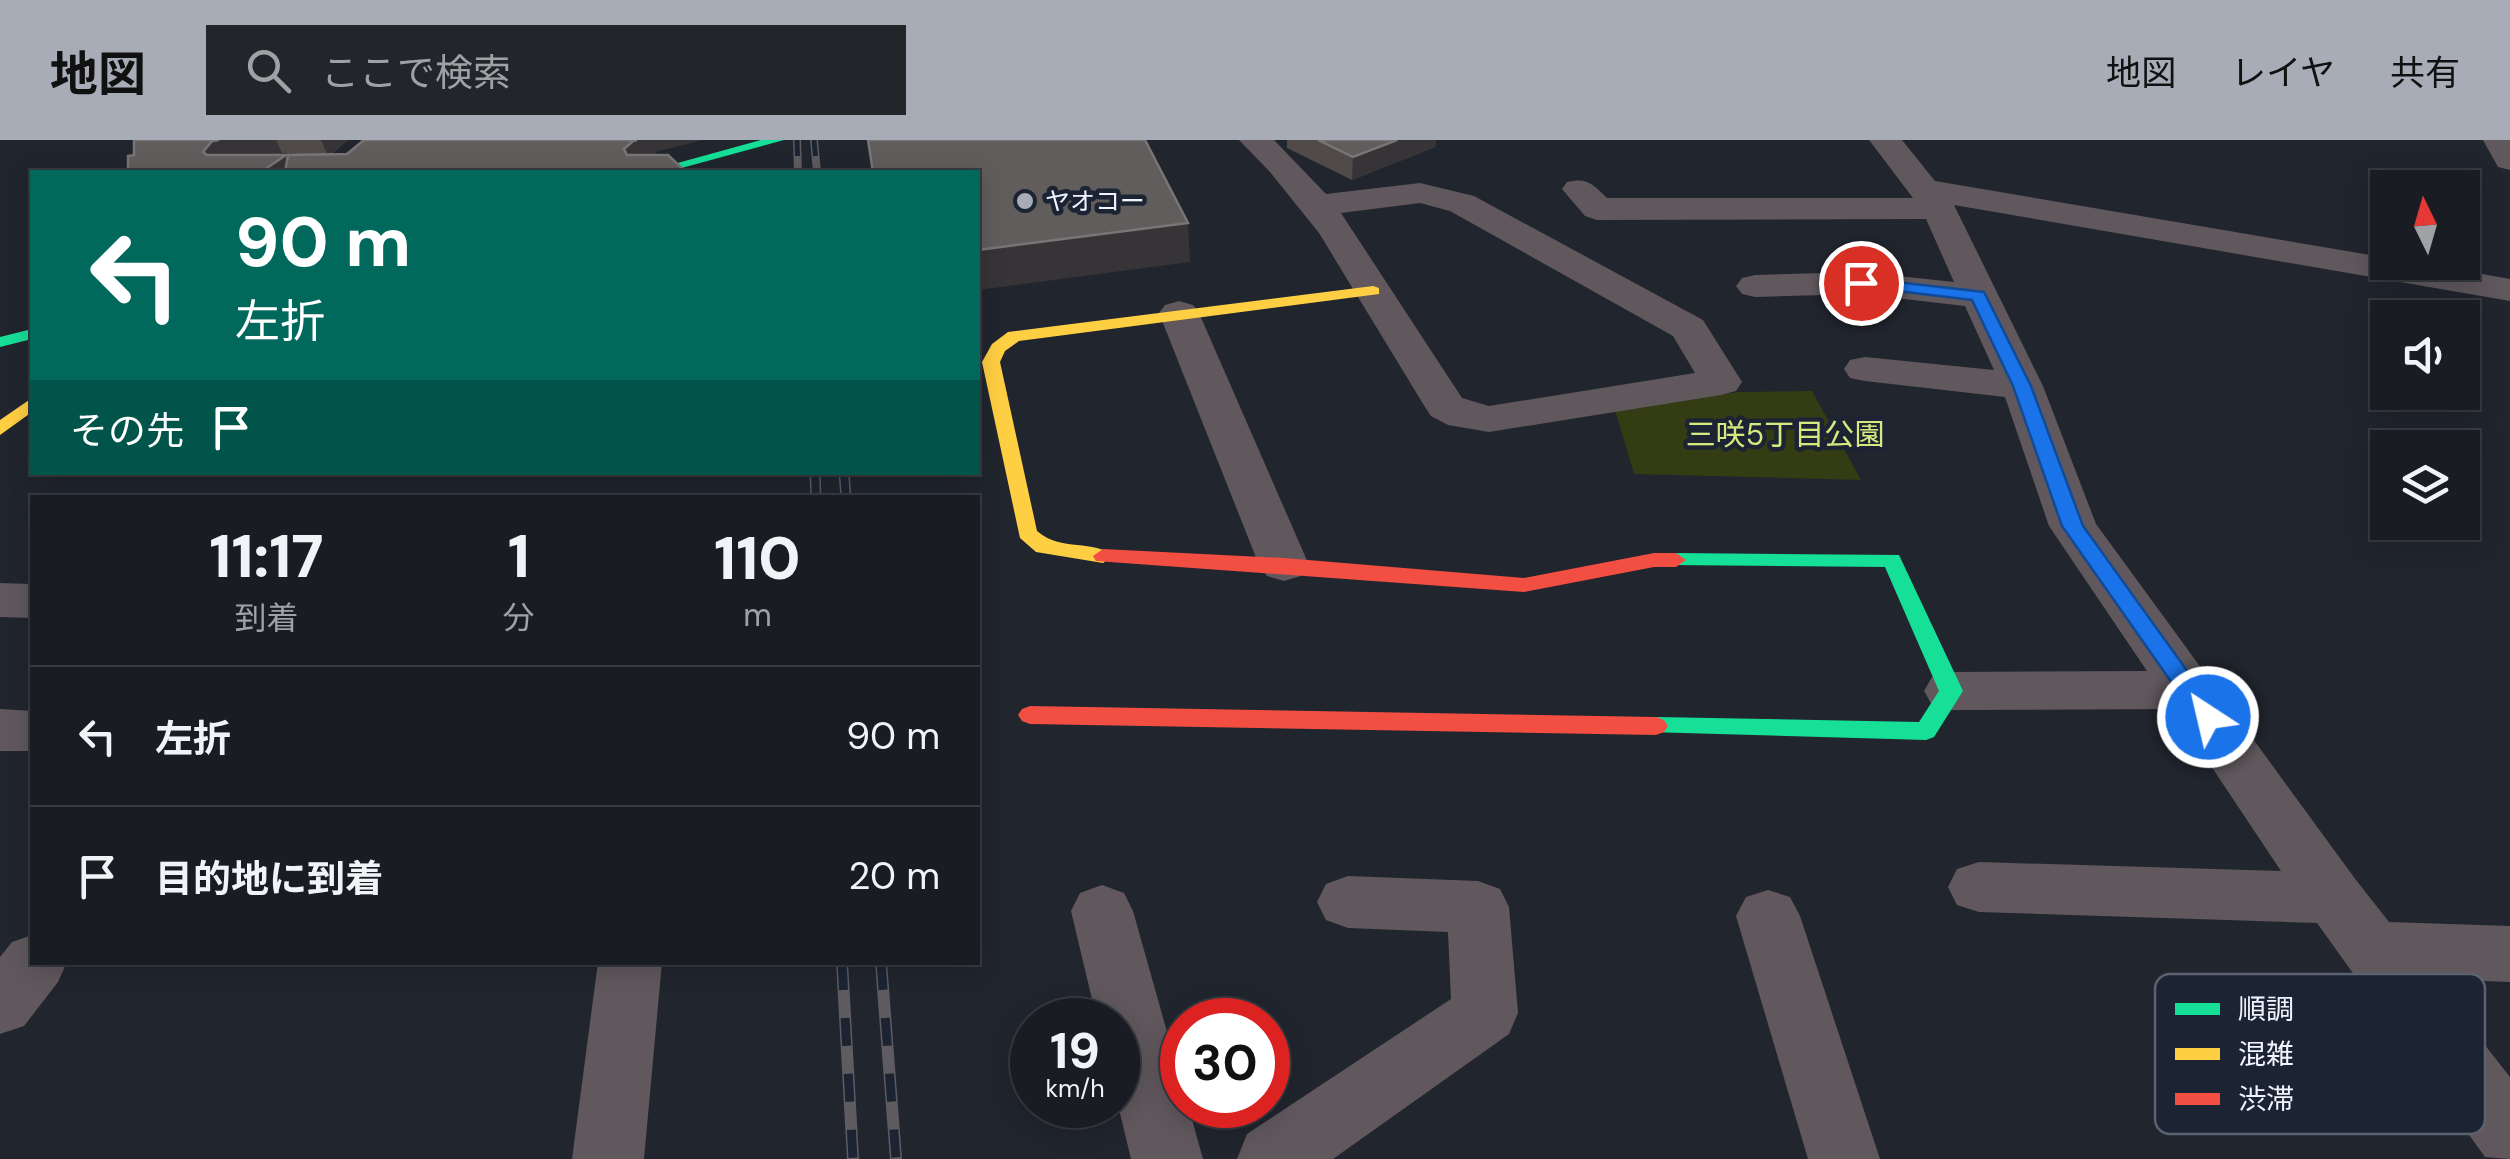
<!DOCTYPE html>
<html lang="ja">
<head>
<meta charset="utf-8">
<style>
	:root { --surface:#191c22; --page:#22252a; --text:#f1f3f6; --muted:#9fa1a5; --line:#373a40; --accent:#a7acb6 }
	body { margin:0; font-family:"DM Sans","Noto Sans JP",sans-serif; background:var(--page); color:var(--text); height:100vh; display:flex; flex-direction:column; font-size:38px; white-space:nowrap }
	* { box-sizing:border-box; margin:0 }
	p { font-size:32px; color:var(--muted) }
	.icon { flex:none; width:55px; height:55px; fill:none; stroke:currentColor; stroke-width:2; stroke-linecap:round; stroke-linejoin:round }
	.map { position:relative; flex:1; overflow:hidden }
	.side { position:absolute; left:30px; top:355px; width:950px; height:470px; display:flex; flex-direction:column; background:var(--surface); border-radius:0px; box-shadow:0 5px 25px #0003,0 0 0 2px var(--line) }
	.side>* { flex:none }
	.guide { position:absolute; left:30px; top:30px; width:950px; height:305px; border-radius:0px; box-shadow:0 5px 25px #0003,0 0 0 2px var(--line); background:#00695c; color:#fff; overflow:hidden }
	.needle { width:65px; rotate:355deg }
	.fabs { position:absolute; left:2370px; top:30px; display:grid; gap:20px }
	.fabs a { display:grid; place-items:center; width:110px; height:110px; border-radius:0px; background:var(--surface); box-shadow:0 5px 25px #0003,0 0 0 2px var(--line); font-size:50px }
	.speed { position:absolute; left:1010px; top:858px; display:flex; gap:20px; font-size:50px; font-weight:700; text-align:center }
	.speed>* { display:grid; place-content:center; width:130px; height:130px; border-radius:50%; background:var(--surface); box-shadow:0 5px 25px #0003,0 0 0 2px var(--line); line-height:1 }
	.speed small { font-size:25px; font-weight:400 }
	.speed .limit { border:15px solid #d22; background:#fff; color:#111 }
	.pin { position:absolute; display:grid; place-items:center; width:85px; height:85px; color:#fff; margin:-42px; border:5px solid #fff; border-radius:50%; box-shadow:0 2px 10px #0007 }
	.me { position:absolute; width:110px; margin:-55px; rotate:325deg; stroke-linejoin:round; filter:drop-shadow(0 0 8px #0008) }
	.turn { display:flex; align-items:center; gap:35px; height:210px; padding:0 40px; font-size:45px }
	.turn .icon { width:130px; height:130px; stroke-width:2.5 }
	.turn b { display:block; font-size:70px; line-height:85px }
	.then { display:flex; align-items:center; height:95px; padding:0 40px; background:#0003; gap:20px; font-size:38px }
	.eta { display:flex; justify-content:space-evenly; align-items:center; height:170px; text-align:center }
	.eta b { font-size:60px; font-weight:800; line-height:70px }
	ul { padding:0; list-style:none }
	li { display:flex; align-items:center; gap:30px; height:140px; padding:0 40px; border-top:2px solid var(--line) }
	li div { flex:1 }
	li b { display:block; font-size:38px }
	li em { font-style:normal }
	header { display:flex; align-items:center; gap:60px; box-sizing:border-box; height:140px; padding:0 50px; background:var(--accent); color:#111 }
	header strong { font-size:48px }
	nav { display:flex; gap:55px; margin-inline-start:auto; font-size:35px }
	.search { width:700px; height:90px; background:var(--page); display:flex; align-items:center; gap:25px; box-sizing:border-box; padding:0 35px; border-radius:0px; color:var(--muted); font-size:38px }
	.map>svg:first-child { display:block }
	.green { fill:#343c13 }
	.lines { fill:none; stroke-linecap:round; stroke-linejoin:round }
	.street { fill:#60585d; fill-rule:evenodd }
	.fast { fill:#16e098; fill-rule:evenodd }
	.slow { fill:#ffcf43; fill-rule:evenodd }
	.jam { fill:#f24e42; fill-rule:evenodd }
	.rail-far2-casing { stroke:#5e5c61; stroke-width:8 }
	.rail-far1-casing { stroke:#5e5c61; stroke-width:11 }
	.rail-casing { stroke:#5e5c61; stroke-width:12 }
	.rail-far2 { stroke:#1c2433; stroke-width:5; stroke-dasharray:16; stroke-linecap:butt }
	.rail-far1 { stroke:#1c2433; stroke-width:8; stroke-dasharray:21; stroke-linecap:butt }
	.rail { stroke:#1c2433; stroke-width:9; stroke-dasharray:28; stroke-linecap:butt }
	.wall { fill:#504b49; fill-rule:evenodd }
	.shaded-wall { fill:#363436 }
	.building { fill:#615d5c; stroke:#777576; stroke-width:2.5 }
	.route { fill:#1a73e8; stroke:#114b97; stroke-width:2.5 }
	.poi-dot { fill:#a7acb6; stroke:#1c2433; stroke-width:4 }
	.labels { text-anchor:middle; dominant-baseline:central; stroke-width:9; stroke-linejoin:round; paint-order:stroke }
	.far-poi-label { font-size:25px; fill:#eff4ff; stroke:#1c2433; text-anchor:start }
	.park-label { font-size:30px; fill:#d4e97e; stroke:#1c2433 }
	.key { fill:#1c2433; stroke:#5b6270; stroke-width:2.5 }
	.key-label { font-size:28px; fill:#eff4ff }
</style>
</head>
<body>
<header>
<strong>地図</strong>
<div class="search"><svg class="icon" aria-label="search" viewBox="0 0 24 24"><circle cx="10" cy="10" r="6"/><path d="M15 15l6 6"/></svg>ここで検索</div>
<nav><a>地図</a><a>レイヤ</a><a>共有</a></nav>
</header>
<div class="map">
<svg width="2510" height="1019" viewBox="0 0 2510 1019">
	<rect width="100%" height="100%" fill="#21252e"/>
	<path class="green" d="M1812,251L1861,340L1634,334L1615,270L1738,252Z"/>
	<g class="lines">
		<g class="street">
			<path d="M1239,0H1274L1326,54L1420,43L1474,56L1703,180L1742,242L1736,251L1721,255L1489,292L1448,285L1431,276L1425,267L1319,93L1270,32ZM1420,63L1450,71L1673,196L1695,233L1489,266L1462,258L1341,73Z"/>
			<path d="M1869,0H1902L1935,41L2388,118V122H2416L2510,139V161L1954,65L2043,246L2096,384L2356,740L2389,782L2510,786V842L2433,839L2510,937V1019L2485,1017L2317,783L1979,772L1957,765L1948,747L1957,729L1979,722L2281,731L2173,569L1951,570L1932,565L1924,551L1932,537L1951,532L2147,531L2049,386L2005,257L1865,241L1850,238L1844,229L1850,220L1865,217L1994,230L1965,166L1861,154L1755,157L1742,154L1736,146L1742,138L1755,135L1861,132L1954,142L1926,79L1597,80L1585,76L1562,49L1567,42C1587,37 1593,44 1607,58H1913Z"/>
			<path d="M2483,0H2510V30L2498,27Z"/>
			<path d="M1179,161L1193,165L1199,173L1309,425L1301,436L1284,441L1267,436L1259,425L1159,173L1165,165Z"/>
			<path d="M0,443L32,444V478L0,477Z"/>
			<path d="M0,569L32,571V611H0Z"/>
			<path d="M1348,736L1478,741L1500,749L1509,767L1518,873L1509,894L1333,1019H1237L1247,994L1451,859L1448,792L1348,788L1326,780L1317,762L1326,744Z"/>
			<path d="M1102,745L1124,753L1133,771L1182,945V965H1188L1203,1019H1131L1118,965V880H1097L1071,771L1080,753Z"/>
			<path d="M1768,750L1790,757L1800,776L1880,1019H1808L1736,776L1746,757Z"/>
			<path d="M32,795V822H67L58,842L24,886L0,894V817L12,802Z"/>
			<path d="M598,822H662L644,1019H572Z"/>
		</g>
		<g class="fast">
			<path d="M761,0H784L667,32H645Z"/>
			<path d="M32,189V199L0,207V197Z"/>
			<path d="M1676,413L1899,415L1963,551L1934,597L1926,600L1648,592L1644,586L1648,580L1656,577L1919,582L1939,551L1885,427L1669,425L1666,420Z"/>
		</g>
		<g class="slow">
			<path d="M1373,146L1379,148V154L1019,201L1005,211L1000,222L1037,391C1061,412 1095,399 1113,416L1103,423L1036,412L1020,398L982,222L992,204L1008,192Z"/>
			<path d="M32,258V272L0,295V280Z"/>
		</g>
		<g class="jam">
			<path d="M1103,409L1284,418L1524,438L1654,413H1676L1686,420L1676,427H1654L1524,452L1096,421L1093,416Z"/>
			<path d="M1030,566L1656,577L1664,580L1668,586L1664,592L1656,595L1030,584L1022,581L1018,575L1022,569Z"/>
		</g>
		<g class="rail-far2-casing">
			<g id="rail-far2">
				<path d="M797,0L798,32"/>
				<path d="M814,0L817,32"/>
			</g>
		</g>
		<g class="rail-far1-casing">
			<g id="rail-far1">
				<path d="M815,332L816,358"/>
				<path d="M844,332L846,358"/>
			</g>
		</g>
		<g class="rail-casing">
			<g id="rail">
				<path d="M842,822L853,1019"/>
				<path d="M881,822L896,1019"/>
			</g>
		</g>
		<use href="#rail-far2" class="rail-far2"/>
		<use href="#rail-far1" class="rail-far1"/>
		<use href="#rail" class="rail"/>
	</g>
	<g class="wall">
		<path d="M134,0H348L330,15L655,12L656,15L686,32L134,15ZM282,13L310,15L288,19L268,15Z"/>
		<path d="M1287,0H1436L1435,7L1352,40L1287,8Z"/>
	</g>
	<g class="shaded-wall">
		<path d="M219,0H276L282,13L222,21L214,32L203,12L212,1Z"/>
		<path d="M321,0H348L328,16Z"/>
		<path d="M637,0H703L655,12L656,17L631,30L624,9L633,1Z"/>
		<path d="M1397,0H1436L1435,7L1352,40L1353,17Z"/>
		<path d="M286,15L294,32H261Z"/>
		<path d="M1188,83L1190,122L978,150V110Z"/>
	</g>
	<g class="building">
		<path d="M134,0H219L212,1L203,12L207,15H286L261,32H128V16L134,15Z"/>
		<path d="M364,0H637L633,1L624,9L627,15H668L686,32H285L288,15L347,14Z"/>
		<path d="M868,0H1145L1188,83L978,110V32H873Z"/>
		<path d="M1318,0H1397L1353,17Z"/>
	</g>
	<path class="route" d="M1861,138L1984,152L2031,246L2083,386L2216,571L2220,577L2216,583H2200L2062,386L2013,246L1972,160L1855,146L1853,143Z"/>
	<circle class="poi-dot" cx="1025" cy="61" r="10"/>
	<g class="labels">
		<g class="far-poi-label">
			<text x="1045" y="61">ヤオコー</text>
		</g>
		<g class="park-label">
			<text x="1785" y="294">三咲5丁目公園</text>
		</g>
	</g>
	<rect x="2155" y="834" width="330" height="160" rx="15" class="key"/>
	<rect x="2175" y="863" width="45" height="12" fill="#16e098"/>
	<rect x="2175" y="908" width="45" height="12" fill="#ffcf43"/>
	<rect x="2175" y="953" width="45" height="12" fill="#f24e42"/>
	<g class="key-label">
		<text x="2238" y="879">順調</text>
		<text x="2238" y="924">混雑</text>
		<text x="2238" y="969">渋滞</text>
	</g>
</svg>
<div class="fabs">
<a><svg class="needle" viewBox="-14 -14 28 28"><path d="M0-13l5 13h-10z" fill="#e53935"/><path d="M0 13l5-13h-10z" fill="#9fa1a5"/></svg></a>
<a><svg class="icon" aria-label="sound" viewBox="0 0 24 24"><path d="M4 9h4l5-4v14l-5-4H4zM17 9q2 3 0 6"/></svg></a>
<a><svg class="icon" aria-label="layers" viewBox="0 0 24 24"><path d="M12 4l9 5-9 5-9-5zM3 14l9 5 9-5"/></svg></a>
</div>
<div class="speed"><div>19<small>km/h</small></div><div class="limit">30</div></div>
<div class="pin" style="left:1861px;top:143px;background:#d93025"><svg class="icon" aria-label="arrive" viewBox="0 0 24 24"><path d="M6 21V4h12l-3 4 3 4H6"/></svg></div>
<svg class="me" style="left:2208px;top:577px" viewBox="-20 -20 40 40"><circle r="17" fill="#1a73e8" stroke="#fff" stroke-width="3"/><path d="M0-11L8 9 0 5-8 9z" fill="#fff"/></svg>
<div class="guide">
<div class="turn"><svg class="icon" aria-label="left" viewBox="0 0 24 24"><path d="M17 20v-9H6M10 6l-5 5 5 5"/></svg><div><b>90 m</b>左折</div></div>
<div class="then">その先<svg class="icon" aria-label="arrive" viewBox="0 0 24 24"><path d="M6 21V4h12l-3 4 3 4H6"/></svg></div>
</div>
<section class="side">
<div class="eta">
<div><b>11:17</b><p>到着</p></div>
<div><b>1</b><p>分</p></div>
<div><b>110</b><p>m</p></div>
</div>
<ul>
<li><svg class="icon" aria-label="left" viewBox="0 0 24 24"><path d="M17 20v-9H6M10 6l-5 5 5 5"/></svg><div><b>左折</b></div><em>90 m</em></li>
<li><svg class="icon" aria-label="arrive" viewBox="0 0 24 24"><path d="M6 21V4h12l-3 4 3 4H6"/></svg><div><b>目的地に到着</b></div><em>20 m</em></li>
</ul>
</section>
</div>
</body>
</html>
